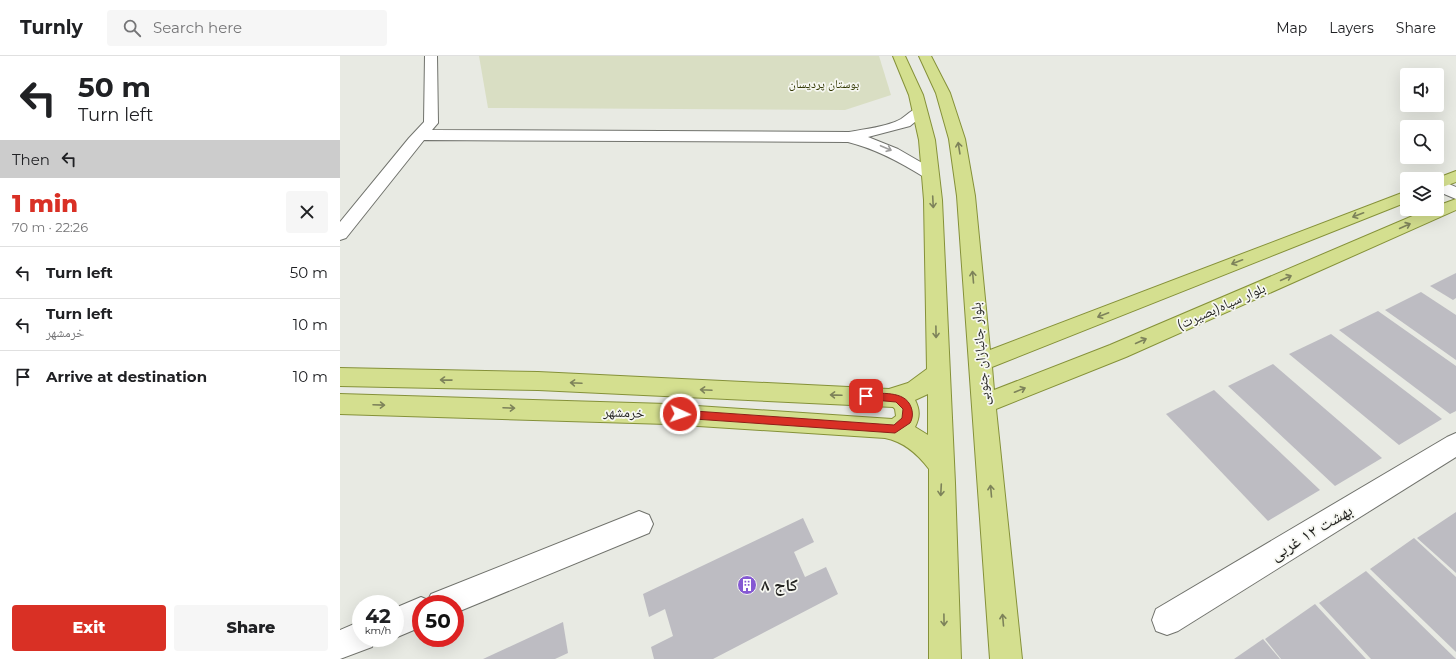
<!DOCTYPE html>
<html lang="en">
<head>
<meta charset="utf-8">
<style>
	:root { --surface:#fff; --page:#f6f6f6; --text:#202124; --muted:#757577; --line:#e0e0e0; --accent:#d93025 }
	body { margin:0; font-family:Montserrat,"Noto Naskh Arabic",sans-serif; background:var(--page); color:var(--text); height:100vh; display:flex; flex-direction:column; font-size:15px; white-space:nowrap }
	* { box-sizing:border-box; margin:0 }
	p { font-size:13px; color:var(--muted) }
	.icon { flex:none; width:22px; height:22px; fill:none; stroke:currentColor; stroke-width:2; stroke-linecap:round; stroke-linejoin:round }
	.map { position:relative; flex:1; overflow:hidden }
	.details { display:flex; flex-direction:column; background:var(--surface); width:340px }
	.details>* { flex:none }
	.banner { background:#fff; color:var(--text); overflow:hidden }
	.tools { position:absolute; left:1060px; top:12px; display:grid; gap:8px }
	.tools a { display:grid; place-items:center; width:44px; height:44px; border-radius:4px; background:var(--surface); box-shadow:0 4px 16px #0002; font-size:20px }
	.speed { position:absolute; left:12px; top:539px; display:flex; gap:8px; font-size:20px; font-weight:700; text-align:center }
	.speed>* { display:grid; place-content:center; width:52px; height:52px; border-radius:50%; background:var(--surface); box-shadow:0 4px 16px #0002; line-height:1 }
	.speed small { font-size:10px; font-weight:400 }
	.speed .limit { border:6px solid #d22; background:#fff; color:#111 }
	.pin { position:absolute; display:grid; place-items:center; width:34px; height:34px; color:#fff; margin:-17px; border-radius:8px; box-shadow:0 2px 6px #0006 }
	.me { position:absolute; width:44px; margin:-22px; rotate:93deg; stroke-linejoin:round; filter:drop-shadow(0 0 3px #0008) }
	.turn { display:flex; align-items:center; gap:14px; height:84px; padding:0 12px; font-size:18px }
	.turn .icon { width:52px; height:52px; stroke-width:2.5 }
	.turn b { display:block; font-size:28px; line-height:34px }
	.then { display:flex; align-items:center; height:38px; padding:0 12px; background:#0003; gap:8px; font-size:15px }
	.round { display:grid; place-items:center; flex:none; width:42px; height:42px; border-radius:4px; background:var(--page) }
	.overview { display:flex; align-items:center; justify-content:space-between; height:68px; padding:0 12px }
	h1 { font-size:24px; font-weight:800; line-height:30px; color:var(--accent) }
	.button { display:flex; gap:8px; margin-top:auto; padding:8px 12px }
	.button a { flex:1; height:46px; border-radius:4px; background:var(--accent); color:#fff; font-size:16px; font-weight:800; line-height:46px; text-align:center }
	.button a+a { background:var(--page); color:var(--text) }
	ul { padding:0; list-style:none }
	li { display:flex; align-items:center; gap:12px; height:52px; padding:0 12px; border-top:1px solid var(--line) }
	li div { flex:1 }
	li b { display:block; font-size:15px }
	li em { font-style:normal }
	header { display:flex; align-items:center; gap:24px; box-sizing:border-box; height:56px; padding:0 20px; background:var(--surface); border-bottom:1px solid var(--line) }
	header strong { font-size:19px }
	nav { display:flex; gap:22px; margin-inline-start:auto; font-size:14px }
	.search { width:280px; height:36px; background:var(--page); display:flex; align-items:center; gap:10px; box-sizing:border-box; padding:0 14px; border-radius:4px; color:var(--muted); font-size:15px }
	main { display:flex; flex:1; min-height:0 }
	.map>svg:first-child { display:block }
	.green { fill:#d9dec3 }
	.building { fill:#bdbcc2 }
	.lines { fill:none; stroke-linecap:round; stroke-linejoin:round }
	.minor-casing { stroke:#70726c; stroke-width:2 }
	.major-casing { stroke:#859139; stroke-width:2 }
	.minor { fill:#fff; fill-rule:evenodd }
	.major { fill:#d4df8f; fill-rule:evenodd }
	.oneway { stroke:#9d9d9c }
	.oneway2 { stroke:#7d825a }
	.route { fill:#d93025; stroke:#8d1f18 }
	.labels { text-anchor:middle; dominant-baseline:central; stroke-width:3.5; stroke-linejoin:round; paint-order:stroke }
	.far-park-label { font-size:12px; fill:#323803; stroke:#f6f7f1 }
	.street-label { font-size:14px; fill:#262624; stroke:#f6f7f1 }
	.near-street-label { font-size:17px; fill:#262624; stroke:#f6f7f1 }
	.near-poi-label { font-size:17px; font-weight:bold; fill:#262624; stroke:#f6f7f1; text-anchor:start }
</style>
</head>
<body>
<header>
<strong>Turnly</strong>
<div class="search"><svg class="icon" aria-label="search" viewBox="0 0 24 24"><circle cx="10" cy="10" r="6"/><path d="M15 15l6 6"/></svg>Search here</div>
<nav><a>Map</a><a>Layers</a><a>Share</a></nav>
</header>
<main>
<section class="details">
<div class="banner">
<div class="turn"><svg class="icon" aria-label="left" viewBox="0 0 24 24"><path d="M17 20v-9H6M10 6l-5 5 5 5"/></svg><div><b>50 m</b>Turn left</div></div>
<div class="then">Then<svg class="icon" aria-label="left" viewBox="0 0 24 24"><path d="M17 20v-9H6M10 6l-5 5 5 5"/></svg></div>
</div>
<div class="overview"><div><h1>1 min</h1><p>70 m · 22:26</p></div><a class="round"><svg class="icon" aria-label="close" viewBox="0 0 24 24"><path d="M6 6l12 12M18 6L6 18"/></svg></a></div>
<ul>
<li><svg class="icon" aria-label="left" viewBox="0 0 24 24"><path d="M17 20v-9H6M10 6l-5 5 5 5"/></svg><div><b>Turn left</b></div><em>50 m</em></li>
<li><svg class="icon" aria-label="left" viewBox="0 0 24 24"><path d="M17 20v-9H6M10 6l-5 5 5 5"/></svg><div><b>Turn left</b><p>خرمشهر</p></div><em>10 m</em></li>
<li><svg class="icon" aria-label="arrive" viewBox="0 0 24 24"><path d="M6 21V4h12l-3 4 3 4H6"/></svg><div><b>Arrive at destination</b></div><em>10 m</em></li>
</ul>
<div class="button"><a>Exit</a><a>Share</a></div>
</section>
<div class="map">
<svg width="1116" height="603" viewBox="0 0 1116 603">
	<rect width="100%" height="100%" fill="#e8eae3"/>
	<path class="green" d="M139,0H539L551,39L505,54L148,52Z"/>
	<g class="building">
		<path d="M1116,217V242L1113,244L1090,230Z"/>
		<path d="M1081,236L1116,259V304L1045,254Z"/>
		<path d="M1038,255L1116,310V355L1110,358L999,274Z"/>
		<path d="M991,278L1102,363L1059,389L949,298Z"/>
		<path d="M933,308L1042,402L995,430L888,330Z"/>
		<path d="M874,334L980,434L928,465L826,358Z"/>
		<path d="M1116,456V517L1077,482Z"/>
		<path d="M463,462L474,486L454,496L465,521L486,511L498,538L373,603H314L311,591L333,580L325,553L309,561L303,538Z"/>
		<path d="M1074,482L1116,521V596L1030,513Z"/>
		<path d="M1026,515L1116,603H1031L979,547Z"/>
		<path d="M975,548L1026,603H941L925,583Z"/>
		<path d="M223,566L228,597L215,603H143Z"/>
		<path d="M923,583L940,603H894Z"/>
	</g>
	<g class="lines">
		<g class="minor-casing">
			<g id="minor">
				<path d="M85,0H97L98,67L92,74L509,76C524,73 547,71 561,63C569,58 574,50 585,53L587,56L570,70L528,81L558,93L596,115L598,118L596,121L590,123L584,121C560,106 536,93 508,86L84,84L6,182L0,184V166L69,82L84,66Z"/>
				<path d="M1097,123L1116,131V143L1097,135Z"/>
				<path d="M1116,377V401L838,575L827,579L816,575L812,564L816,553L1107,381Z"/>
				<path d="M299,455L309,459L313,468L309,477L115,557V548H81V571L55,582V552L81,541L88,544L91,538Z"/>
				<path d="M21,565V582H35L32,591L0,603V574Z"/>
			</g>
		</g>
		<g class="major-casing">
			<g id="major">
				<path d="M553,0H565L583,39L595,84L602,144L615,427L621,603H589V413C577,397 564,386 545,382L327,368L0,358V338L327,348L552,363L556,360L555,353L553,351L198,334L0,330V312L198,316L549,333L568,327L587,313L584,144L579,84L569,39ZM588,338V379L575,371C580,361 580,354 575,344Z"/>
				<path d="M579,0H591L610,37L625,83L635,140L650,294L1067,135V146L652,311L654,334L770,289L1089,153H1097V150L1116,143V154L786,301L656,353L682,603H650L617,140L609,83L596,37Z"/>
				<path d="M1116,115V126L1097,133V123H1095Z"/>
			</g>
		</g>
		<use href="#minor" class="minor"/>
		<use href="#major" class="major"/>
	</g>
	<defs><path id="oneway-shaft" d="M-6 0H5M1.5-3L5.5 0L1.5 3" fill="none" stroke-width="1.6" stroke-linecap="round" stroke-linejoin="round"/></defs>
	<use class="oneway" href="#oneway-shaft" transform="translate(546 92) rotate(23)"/>
	<g class="oneway2">
		<use href="#oneway-shaft" transform="translate(619 92) rotate(-99)"/>
		<use href="#oneway-shaft" transform="translate(593 146) rotate(87)"/>
		<use href="#oneway-shaft" transform="translate(1018 159) rotate(159)"/>
		<use href="#oneway-shaft" transform="translate(1065 170) rotate(-24)"/>
		<use href="#oneway-shaft" transform="translate(897 206) rotate(159)"/>
		<use href="#oneway-shaft" transform="translate(633 221) rotate(-95)"/>
		<use href="#oneway-shaft" transform="translate(946 222) rotate(-24)"/>
		<use href="#oneway-shaft" transform="translate(763 259) rotate(159)"/>
		<use href="#oneway-shaft" transform="translate(596 276) rotate(89)"/>
		<use href="#oneway-shaft" transform="translate(801 285) rotate(-24)"/>
		<use href="#oneway-shaft" transform="translate(106 324) rotate(-179)"/>
		<use href="#oneway-shaft" transform="translate(236 327) rotate(-177)"/>
		<use href="#oneway-shaft" transform="translate(366 334) rotate(-177)"/>
		<use href="#oneway-shaft" transform="translate(680 334) rotate(-22)"/>
		<use href="#oneway-shaft" transform="translate(496 339) rotate(-178)"/>
		<use href="#oneway-shaft" transform="translate(39 349) rotate(2)"/>
		<use href="#oneway-shaft" transform="translate(169 352) rotate(2)"/>
		<use href="#oneway-shaft" transform="translate(601 434) rotate(93)"/>
		<use href="#oneway-shaft" transform="translate(651 435) rotate(-95)"/>
		<use href="#oneway-shaft" transform="translate(604 564) rotate(89)"/>
		<use href="#oneway-shaft" transform="translate(663 564) rotate(-95)"/>
	</g>
	<path class="route" d="M526,337C540,338 565,334 571,351C573,356 573,362 570,367L555,377L340,362L337,361L335,358L337,355L340,354L554,369L562,362L563,353L556,346L522,343L521,340L522,338Z"/>
	<defs>
		<g id="building-disc" transform="scale(1)"><circle r="9.5" fill="#8559d3" stroke="#f6f7f1"/><path d="M-4-6H4V6H1V3H-1V6H-4ZM-2.5-4.3h1.7v1.8h-1.7ZM.8-4.3h1.7v1.8H.8ZM-2.5-1h1.7V.8h-1.7ZM.8-1h1.7V.8H.8Z" fill="#fff"/></g>
	</defs>
	<g fill-rule="evenodd">
		<use href="#building-disc" x="407" y="529"/>
	</g>
	<g class="labels">
		<g class="far-park-label">
			<text x="484" y="27">بوستان پردیسان</text>
		</g>
		<g class="street-label">
			<text transform="translate(881 250) rotate(-24)">بلوار سپاه(بصیرت)</text>
			<text transform="translate(640 298) rotate(-95)">بلوار جانبازان جنوبی</text>
			<text transform="translate(284 356) rotate(2)">خرمشهر</text>
		</g>
		<g class="near-street-label">
			<text transform="translate(971 476) rotate(-31)">بهشت ۱۲ غربی</text>
		</g>
		<g class="near-poi-label">
			<text x="421" y="529">کاج ۸</text>
		</g>
	</g>
</svg>
<div class="tools">
<a><svg class="icon" aria-label="sound" viewBox="0 0 24 24"><path d="M4 9h4l5-4v14l-5-4H4zM17 9q2 3 0 6"/></svg></a>
<a><svg class="icon" aria-label="search" viewBox="0 0 24 24"><circle cx="10" cy="10" r="6"/><path d="M15 15l6 6"/></svg></a>
<a><svg class="icon" aria-label="layers" viewBox="0 0 24 24"><path d="M12 4l9 5-9 5-9-5zM3 14l9 5 9-5"/></svg></a>
</div>
<div class="speed"><div>42<small>km/h</small></div><div class="limit">50</div></div>
<div class="pin" style="left:526px;top:340px;background:#d93025"><svg class="icon" aria-label="arrive" viewBox="0 0 24 24"><path d="M6 21V4h12l-3 4 3 4H6"/></svg></div>
<svg class="me" style="left:340px;top:358px" viewBox="-20 -20 40 40"><circle r="17" fill="#d93025" stroke="#fff" stroke-width="3"/><path d="M0-11L8 9 0 5-8 9z" fill="#fff"/></svg>
</div>
</main>
</body>
</html>
